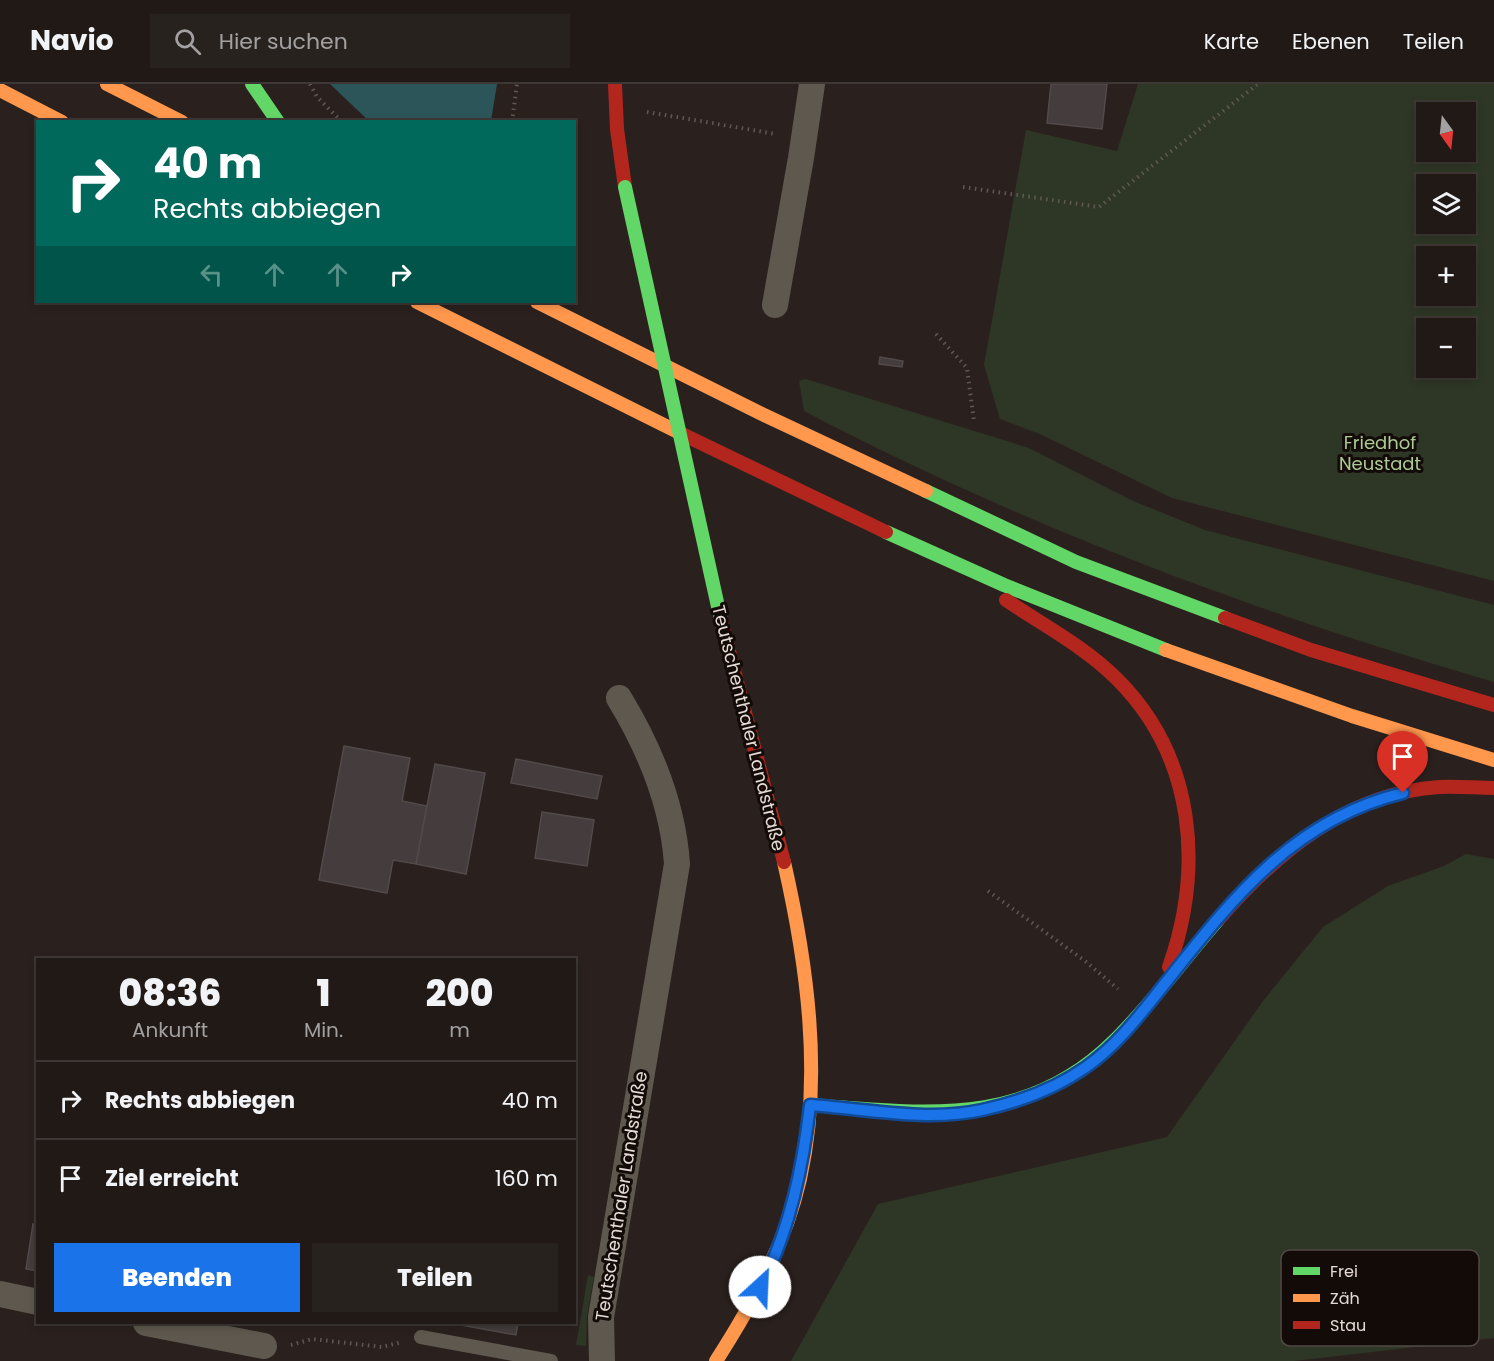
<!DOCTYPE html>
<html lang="de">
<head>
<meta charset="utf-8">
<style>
	:root { --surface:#201916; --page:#28221f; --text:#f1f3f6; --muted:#a2a0a1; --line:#3d3835; --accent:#1a73e8 }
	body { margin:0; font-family:Poppins,sans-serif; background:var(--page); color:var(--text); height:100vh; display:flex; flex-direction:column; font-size:22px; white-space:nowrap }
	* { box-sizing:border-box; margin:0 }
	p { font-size:20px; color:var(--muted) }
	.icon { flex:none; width:33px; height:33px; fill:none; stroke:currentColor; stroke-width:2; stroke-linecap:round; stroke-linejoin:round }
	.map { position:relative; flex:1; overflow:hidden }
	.side { position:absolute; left:36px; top:874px; width:540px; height:366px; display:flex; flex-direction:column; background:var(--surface); border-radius:0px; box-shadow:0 3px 9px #0003,0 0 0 2px var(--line) }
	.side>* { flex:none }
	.hud { position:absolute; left:36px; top:36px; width:540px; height:183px; border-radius:0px; box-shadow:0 3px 9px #0003,0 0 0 2px var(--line); background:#00695c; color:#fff; overflow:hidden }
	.needle { width:39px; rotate:165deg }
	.fabs { position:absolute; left:1416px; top:18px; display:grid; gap:12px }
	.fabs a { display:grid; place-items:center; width:60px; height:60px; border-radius:0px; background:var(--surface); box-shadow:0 3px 9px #0003,0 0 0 2px var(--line); font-size:30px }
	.pin { position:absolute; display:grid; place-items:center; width:51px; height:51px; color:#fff; margin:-62px -26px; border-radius:50% 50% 50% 0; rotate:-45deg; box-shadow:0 0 6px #0007 }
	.pin .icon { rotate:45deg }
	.me { position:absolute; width:66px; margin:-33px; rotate:25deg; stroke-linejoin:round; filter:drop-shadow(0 0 4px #0008) }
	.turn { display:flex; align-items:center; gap:21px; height:126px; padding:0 18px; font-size:27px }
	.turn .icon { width:78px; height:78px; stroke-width:2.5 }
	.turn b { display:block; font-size:42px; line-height:51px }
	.lanes { display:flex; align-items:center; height:57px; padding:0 18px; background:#0003; justify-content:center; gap:30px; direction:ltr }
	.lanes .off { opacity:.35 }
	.eta { display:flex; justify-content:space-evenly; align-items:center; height:102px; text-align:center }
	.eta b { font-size:36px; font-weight:800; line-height:42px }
	.button { display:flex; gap:12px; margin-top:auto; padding:12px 18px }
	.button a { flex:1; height:69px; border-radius:0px; background:var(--accent); color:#fff; font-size:24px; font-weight:800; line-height:69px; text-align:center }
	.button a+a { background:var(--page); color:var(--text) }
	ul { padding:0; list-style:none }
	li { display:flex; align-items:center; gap:18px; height:78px; padding:0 18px; border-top:2px solid var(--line) }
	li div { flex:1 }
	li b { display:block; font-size:22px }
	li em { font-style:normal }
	header { display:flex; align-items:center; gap:36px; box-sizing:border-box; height:84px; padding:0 30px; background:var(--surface); border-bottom:2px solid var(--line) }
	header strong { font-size:28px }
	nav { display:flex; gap:33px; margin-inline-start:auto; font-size:21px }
	.search { width:420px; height:54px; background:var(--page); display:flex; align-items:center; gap:15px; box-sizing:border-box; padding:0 21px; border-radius:0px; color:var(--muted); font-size:22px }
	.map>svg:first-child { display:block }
	.green { fill:#2e3625; fill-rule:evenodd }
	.water { fill:#2c555a }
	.building { fill:#443c3d; stroke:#524a4a; stroke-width:1.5 }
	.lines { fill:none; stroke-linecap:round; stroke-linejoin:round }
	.path { stroke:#5f5952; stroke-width:4; stroke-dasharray:1.5 4.5; stroke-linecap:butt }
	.lane { stroke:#5e584e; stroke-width:14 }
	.street { stroke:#5e584e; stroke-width:26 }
	.fast { stroke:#63d668; stroke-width:14 }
	.slow { stroke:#ff974d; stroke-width:14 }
	.jam { stroke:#b3261e; stroke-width:14 }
	.fast-bridge { stroke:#63d668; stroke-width:14 }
	.route-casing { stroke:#114b97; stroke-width:15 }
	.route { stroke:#1a73e8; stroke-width:10 }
	.labels { text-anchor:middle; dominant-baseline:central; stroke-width:6; stroke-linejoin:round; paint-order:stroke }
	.park-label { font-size:18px; fill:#acca93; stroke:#120b08 }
	.street-label { font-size:18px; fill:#e6dad5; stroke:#120b08 }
	.key { fill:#120b08; stroke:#524946; stroke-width:1.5 }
	.key-label { font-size:16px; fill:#e6dad5 }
</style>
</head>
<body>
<header>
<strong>Navio</strong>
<div class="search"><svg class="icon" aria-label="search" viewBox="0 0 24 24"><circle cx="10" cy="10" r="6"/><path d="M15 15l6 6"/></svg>Hier suchen</div>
<nav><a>Karte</a><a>Ebenen</a><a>Teilen</a></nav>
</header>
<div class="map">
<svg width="1494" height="1277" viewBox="0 0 1494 1277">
	<rect width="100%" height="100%" fill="#2a211e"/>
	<g class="green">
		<path d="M1138,0H1494V497L1172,414L1042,351L1000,335L984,281L1026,46L1117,67ZM1466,28V68H1426V28ZM1466,100V140H1426V100ZM1426,172H1466V212H1426ZM1466,244V284H1426V244Z"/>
		<path d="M806,295L1029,364L1131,416L1205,446L1494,521V598C1256,529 1024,442 804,327L799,297Z"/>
		<path d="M1466,770L1494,775V1254L1294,1277H791L878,1120L1167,1053L1263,917L1323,843L1388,802L1444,782Z"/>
		<path d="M588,1191L594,1193L587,1231L586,1262L576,1261Z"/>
	</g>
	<path class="water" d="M330,0H497L491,37L370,38Z"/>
	<g class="building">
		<path d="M1051,0H1107L1102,45L1047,39Z"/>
		<path d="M880,273L903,277L902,283L879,280Z"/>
		<path d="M344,662L410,674L402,717L427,722L416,780L393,776L387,809L319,796Z"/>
		<path d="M516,675L602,692L597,715L511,699Z"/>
		<path d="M435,680L485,689L466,790L416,780Z"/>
		<path d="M542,728L594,736L587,782L535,774Z"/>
		<path d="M33,1140L38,1141V1187L26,1185Z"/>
		<path d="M450,1239H518L516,1251Z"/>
	</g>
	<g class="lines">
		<g class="path">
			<path d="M310,0L317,13L342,38"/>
			<path d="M647,28L776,50"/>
			<path d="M512,38L517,0"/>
			<path d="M963,103L1099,123L1258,0"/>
			<path d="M936,250L967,284L974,337"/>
			<path d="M988,807L1085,877L1118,905"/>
			<path d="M291,1261L312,1255L382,1263L402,1258"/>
		</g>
		<path class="lane" d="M421,1253L551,1277"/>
		<g class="street">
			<path d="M775,221L801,74L812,0"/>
			<path d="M0,1210L38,1218"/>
			<path d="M146,1239L264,1262"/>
			<path d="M602,1277L601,1233L677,780C673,720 650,665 619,614"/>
		</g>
		<g class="fast">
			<path d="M252,0L278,38"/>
			<path d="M926,407L1076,478L1225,534"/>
			<path d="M886,448L1004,501L1166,566"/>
			<path d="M810,1021C924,1029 1025,1045 1114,957C1152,920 1183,876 1218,836"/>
		</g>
		<g class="slow">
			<path d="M107,0L182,38"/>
			<path d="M0,6L62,38"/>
			<path d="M417,218L682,350"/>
			<path d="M537,218L762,330L926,407"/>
			<path d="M1166,566L1352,632L1494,676"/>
			<path d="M716,1277C752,1221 785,1161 800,1095C823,992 807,879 784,778"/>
		</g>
		<g class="jam">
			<path d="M615,0L617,45L625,103"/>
			<path d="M682,350L886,448"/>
			<path d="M1006,516C1043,541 1085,563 1117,595C1195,673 1204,783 1169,883"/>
			<path d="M1225,534L1311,566L1494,621"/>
			<path d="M721,536L784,778"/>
			<path d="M1218,836C1276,769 1347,709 1439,703C1457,702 1476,704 1494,704"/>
		</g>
		<path class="fast-bridge" d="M625,103L721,536"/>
	</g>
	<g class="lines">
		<g class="route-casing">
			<path id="route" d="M760,1203C790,1148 803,1083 810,1021C866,1025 927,1038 982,1026C1019,1018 1055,1005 1086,983C1119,960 1142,928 1167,897C1233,814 1294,735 1403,709"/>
		</g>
		<use href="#route" class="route"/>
	</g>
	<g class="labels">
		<g class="park-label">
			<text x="1380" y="358">Friedhof<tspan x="1380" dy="21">Neustadt</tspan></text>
		</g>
		<g class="street-label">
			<text transform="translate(749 644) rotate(76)">Teutschenthaler Landstraße</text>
			<text transform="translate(621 1112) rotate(-81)">Teutschenthaler Landstraße</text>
		</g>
	</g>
	<rect x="1281" y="1166" width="198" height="96" rx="9" class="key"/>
	<rect x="1293" y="1183" width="27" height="8" fill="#63d668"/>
	<rect x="1293" y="1210" width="27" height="8" fill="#ff974d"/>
	<rect x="1293" y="1237" width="27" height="8" fill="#b3261e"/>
	<g class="key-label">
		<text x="1330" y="1193">Frei</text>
		<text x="1330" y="1220">Zäh</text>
		<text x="1330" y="1247">Stau</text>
	</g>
</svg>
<div class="fabs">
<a><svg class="needle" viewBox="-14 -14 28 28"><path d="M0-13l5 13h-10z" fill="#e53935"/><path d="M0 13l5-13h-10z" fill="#a2a0a1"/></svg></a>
<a><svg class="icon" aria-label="layers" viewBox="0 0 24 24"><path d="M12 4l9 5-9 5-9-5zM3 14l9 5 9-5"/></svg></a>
<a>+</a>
<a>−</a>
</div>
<div class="pin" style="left:1403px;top:709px;background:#d93025"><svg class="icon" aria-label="arrive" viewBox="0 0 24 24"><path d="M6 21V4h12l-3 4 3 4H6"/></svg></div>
<svg class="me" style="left:760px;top:1203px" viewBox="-20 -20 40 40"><circle r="19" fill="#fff"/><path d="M0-13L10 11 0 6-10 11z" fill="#1a73e8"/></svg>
<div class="hud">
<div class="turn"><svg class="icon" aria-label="right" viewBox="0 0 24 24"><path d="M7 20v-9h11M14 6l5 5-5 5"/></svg><div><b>40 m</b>Rechts abbiegen</div></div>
<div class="lanes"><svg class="icon off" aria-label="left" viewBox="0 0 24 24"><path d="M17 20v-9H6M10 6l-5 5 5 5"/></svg><svg class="icon off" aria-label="ahead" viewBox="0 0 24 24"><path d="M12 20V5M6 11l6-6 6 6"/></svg><svg class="icon off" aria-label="ahead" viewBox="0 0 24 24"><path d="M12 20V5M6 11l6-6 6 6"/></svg><svg class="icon" aria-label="right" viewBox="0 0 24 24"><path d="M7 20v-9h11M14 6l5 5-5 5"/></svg></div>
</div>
<section class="side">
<div class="eta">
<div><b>08:36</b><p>Ankunft</p></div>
<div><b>1</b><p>Min.</p></div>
<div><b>200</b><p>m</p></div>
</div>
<ul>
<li><svg class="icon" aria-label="right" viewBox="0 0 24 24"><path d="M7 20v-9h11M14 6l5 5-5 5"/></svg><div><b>Rechts abbiegen</b></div><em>40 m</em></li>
<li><svg class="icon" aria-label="arrive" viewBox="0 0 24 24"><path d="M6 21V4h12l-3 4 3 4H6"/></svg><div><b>Ziel erreicht</b></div><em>160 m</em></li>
</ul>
<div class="button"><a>Beenden</a><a>Teilen</a></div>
</section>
</div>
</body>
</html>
